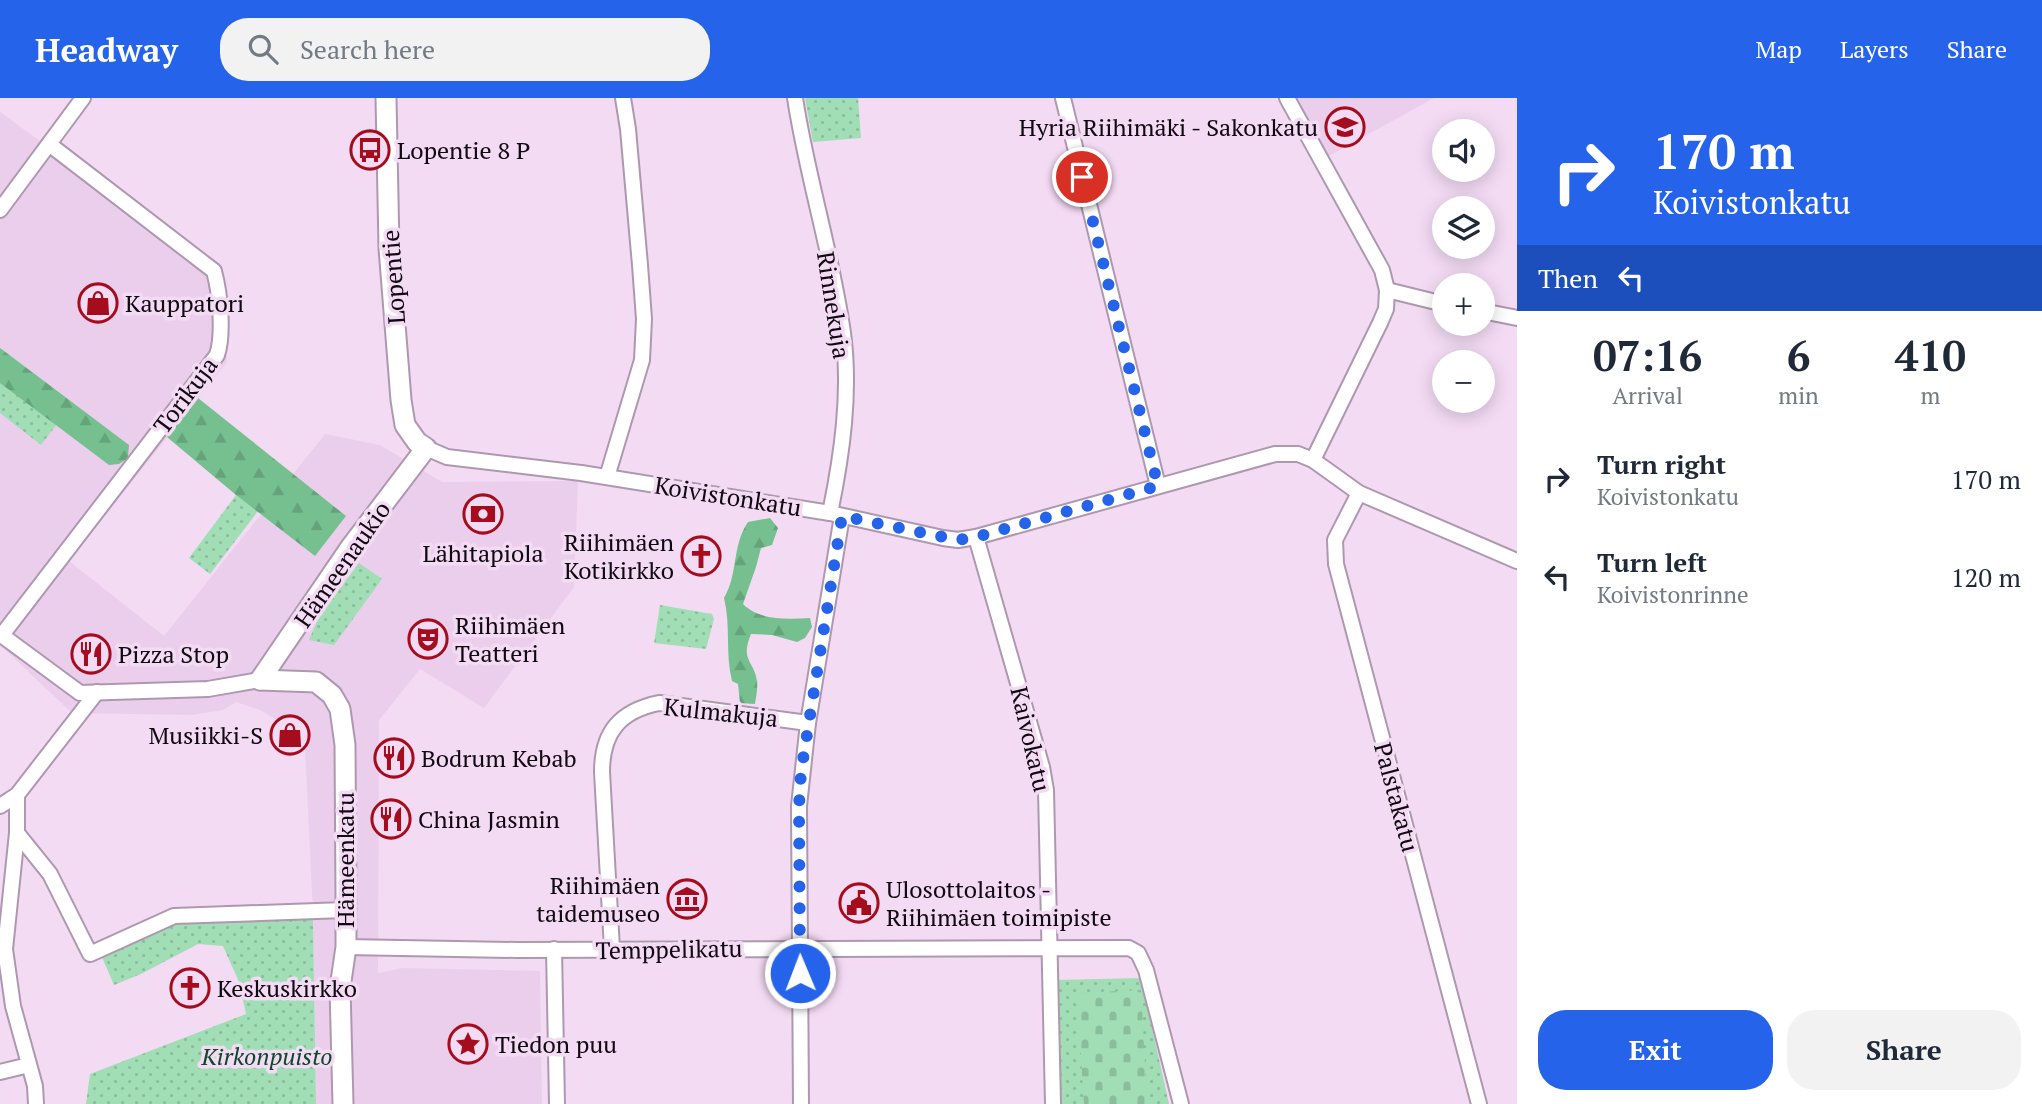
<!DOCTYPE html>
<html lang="en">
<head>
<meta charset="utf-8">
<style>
	:root { --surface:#fff; --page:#f2f2f3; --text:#1f2937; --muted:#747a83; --accent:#2563eb }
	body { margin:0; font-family:"PT Serif",serif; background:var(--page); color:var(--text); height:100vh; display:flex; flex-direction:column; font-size:26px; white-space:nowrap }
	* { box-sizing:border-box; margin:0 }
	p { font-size:23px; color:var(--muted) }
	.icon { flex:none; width:38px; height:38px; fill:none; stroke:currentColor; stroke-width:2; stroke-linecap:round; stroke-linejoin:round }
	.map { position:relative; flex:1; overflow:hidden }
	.side { display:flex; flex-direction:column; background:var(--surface); width:525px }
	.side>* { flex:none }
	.hud { background:#2563eb; color:#fff; overflow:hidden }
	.tools { position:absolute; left:1432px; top:21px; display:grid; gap:14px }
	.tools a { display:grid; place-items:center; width:63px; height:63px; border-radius:50%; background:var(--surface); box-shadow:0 4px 18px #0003; font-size:35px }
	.pin { position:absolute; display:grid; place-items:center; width:60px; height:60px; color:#fff; margin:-30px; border:4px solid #fff; border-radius:50%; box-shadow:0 2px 7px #0007 }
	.me { position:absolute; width:77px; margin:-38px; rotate:359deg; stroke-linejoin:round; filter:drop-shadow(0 0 5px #0008) }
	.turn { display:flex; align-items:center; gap:24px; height:147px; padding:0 21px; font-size:32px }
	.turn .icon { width:91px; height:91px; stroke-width:2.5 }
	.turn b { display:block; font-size:49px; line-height:60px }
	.then { display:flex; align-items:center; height:66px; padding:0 21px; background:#0003; gap:14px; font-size:26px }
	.eta { display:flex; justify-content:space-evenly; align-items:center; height:119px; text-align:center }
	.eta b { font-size:42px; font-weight:600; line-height:49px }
	.primary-button { display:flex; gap:14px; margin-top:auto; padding:14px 21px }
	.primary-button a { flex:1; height:80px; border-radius:28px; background:var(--accent); color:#fff; font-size:28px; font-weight:600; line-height:80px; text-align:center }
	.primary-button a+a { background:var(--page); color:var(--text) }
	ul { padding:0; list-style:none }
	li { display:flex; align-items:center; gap:21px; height:98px; padding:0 21px }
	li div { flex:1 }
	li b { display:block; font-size:26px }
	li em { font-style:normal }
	header { display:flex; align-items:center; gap:42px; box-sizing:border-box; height:98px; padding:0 35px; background:var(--accent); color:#fff }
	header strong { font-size:33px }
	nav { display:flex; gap:38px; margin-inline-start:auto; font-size:24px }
	.search { width:490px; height:63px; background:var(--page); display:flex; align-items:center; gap:18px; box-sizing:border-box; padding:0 24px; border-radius:28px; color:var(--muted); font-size:26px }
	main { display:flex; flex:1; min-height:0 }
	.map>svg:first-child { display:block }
	.built { fill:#ebceec }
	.green { fill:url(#green-dots) }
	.forest { fill:url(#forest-firs) }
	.cemetery { fill:url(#cemetery-stones) }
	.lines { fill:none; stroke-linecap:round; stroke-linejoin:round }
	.street-casing { stroke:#ae98af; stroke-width:18 }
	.secondary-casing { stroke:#ae98af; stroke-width:23 }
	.street { stroke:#fff; stroke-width:14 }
	.secondary { stroke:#fff; stroke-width:19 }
	.route { stroke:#2563eb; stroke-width:12; stroke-dasharray:0 21.6 }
	.labels { text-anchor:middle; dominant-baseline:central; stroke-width:7; stroke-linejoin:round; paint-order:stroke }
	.poi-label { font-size:24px; fill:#110912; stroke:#f3dbf4; text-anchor:start }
	.street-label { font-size:24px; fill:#110912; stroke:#f3dbf4 }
	.park-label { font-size:24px; font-style:italic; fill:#0d4828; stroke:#f3dbf4 }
</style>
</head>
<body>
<header>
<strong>Headway</strong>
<div class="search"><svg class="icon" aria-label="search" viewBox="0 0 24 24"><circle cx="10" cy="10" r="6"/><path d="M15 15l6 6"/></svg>Search here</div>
<nav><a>Map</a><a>Layers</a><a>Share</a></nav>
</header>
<main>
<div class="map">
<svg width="1517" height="1006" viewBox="0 0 1517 1006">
	<defs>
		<pattern id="green-dots" width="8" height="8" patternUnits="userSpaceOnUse" patternTransform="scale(1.75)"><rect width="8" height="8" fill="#a1deb5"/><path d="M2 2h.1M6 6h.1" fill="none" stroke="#8abd9b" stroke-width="1.8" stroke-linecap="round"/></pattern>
		<pattern id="forest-firs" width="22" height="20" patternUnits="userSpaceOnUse" patternTransform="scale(1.75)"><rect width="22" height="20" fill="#76c090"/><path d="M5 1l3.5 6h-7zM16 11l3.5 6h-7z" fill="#65a47b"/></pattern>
		<pattern id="cemetery-stones" width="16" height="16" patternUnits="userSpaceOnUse" patternTransform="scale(1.75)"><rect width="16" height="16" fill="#a1deb5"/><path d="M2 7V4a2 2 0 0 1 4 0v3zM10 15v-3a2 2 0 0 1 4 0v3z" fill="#8abd9b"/></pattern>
	</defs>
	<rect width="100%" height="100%" fill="#f3dbf4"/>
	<g class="built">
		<path d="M1293,0H1434L1327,59Z"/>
		<path d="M0,14L220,173L227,264L69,463L164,538L325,336L380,347L442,384L578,383L574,489L484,610L420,571L379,622L378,875L403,870L540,873L542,1006H316L313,814L305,651L289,629L260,612L236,604L223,612L192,617L72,615L0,547Z"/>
	</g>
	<g class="green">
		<path d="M805,0H858L861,40L813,44Z"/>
		<path d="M0,250L73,305L41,347L0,315Z"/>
		<path d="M236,397L258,413L210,476L189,460Z"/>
		<path d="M359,465L382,481L334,547L309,542L320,517Z"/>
		<path d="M660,507L712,516L714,521L706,551L654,545Z"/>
		<path d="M313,821L316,1006H86L90,976L246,916L239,884L223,848L198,846L141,876L114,887L101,857L174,824Z"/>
		<path d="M1141,880L1169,1006H1058L1056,882Z"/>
	</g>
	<g class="forest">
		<path d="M0,250L129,347L128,360L119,366L109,367L0,285Z"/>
		<path d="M198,300L346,418L315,458L236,397L167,339Z"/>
		<path d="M770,420L778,430L772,447L761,450L756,469L743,506C760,523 787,521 810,520L812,529L805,540L797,544L772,537L751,536C740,563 754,562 757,583C758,590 756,599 755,606L740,605L738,586L732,583C725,555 731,528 724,500C738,477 732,447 748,424Z"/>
	</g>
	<path class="cemetery" d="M1141,892L1147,1006H1084L1077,895Z"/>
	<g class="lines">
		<g class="street-casing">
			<g id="street">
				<path d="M795,0C807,79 832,156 843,235C851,294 842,357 830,415"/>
				<path d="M1063,0L1158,388"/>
				<path d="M1287,0L1382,172L1387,192L1386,211L1380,225L1313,362"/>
				<path d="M0,112L83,0"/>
				<path d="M1387,192L1444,206"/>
				<path d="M1482,213L1517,220"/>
				<path d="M426,350L447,359L581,375L830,415L943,440L958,442L976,439L1275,356H1298L1313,362L1359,395L1517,463"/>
				<path d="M607,379L642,262L644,221L640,167L628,31L623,0"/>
				<path d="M1359,395L1335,442L1336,466L1479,1006"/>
				<path d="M976,439L1042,669L1046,692L1053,1006"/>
				<path d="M0,536L80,595L208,591L260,582"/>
				<path d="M2,537L217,257C224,236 220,195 214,173L49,46"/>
				<path d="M17,697V735L5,851L13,908L35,988L36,1006"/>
				<path d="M0,708L17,697L97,594"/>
				<path d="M17,735L50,776L90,856L174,818L345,812"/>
				<path d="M346,849L517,852L1129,850L1138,855L1146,872L1181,1006"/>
				<path d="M554,851L557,1006"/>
				<path d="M612,851L602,674C602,634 620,613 659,605L808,625"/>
				<path d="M0,974L29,967"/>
				<path d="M801,1006L799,708L808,625L842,418"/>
			</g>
		</g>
		<g class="secondary-casing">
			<g id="secondary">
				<path d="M260,582L350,450L426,350L417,344L405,327L401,302L389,150L386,0"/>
				<path d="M260,582L316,584L332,597L340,611L345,647L346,795V849L340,890L343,1006"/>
			</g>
		</g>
		<use href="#street" class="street"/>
		<use href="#secondary" class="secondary"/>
	</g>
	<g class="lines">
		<path class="route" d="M800,875L799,708L801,674L842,418L958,442L976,439L1158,388L1082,79"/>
	</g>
	<defs>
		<g id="school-ring" transform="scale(2.0125)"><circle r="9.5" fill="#f3dbf4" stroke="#a50d1e" stroke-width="1.5"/><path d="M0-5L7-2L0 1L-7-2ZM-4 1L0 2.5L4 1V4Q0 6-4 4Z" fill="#a50d1e"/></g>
		<g id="bus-ring" transform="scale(2.0125)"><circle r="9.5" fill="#f3dbf4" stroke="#a50d1e" stroke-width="1.5"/><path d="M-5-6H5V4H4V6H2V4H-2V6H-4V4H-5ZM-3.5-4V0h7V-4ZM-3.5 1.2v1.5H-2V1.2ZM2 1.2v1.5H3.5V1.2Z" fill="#a50d1e"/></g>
		<g id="shop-ring" transform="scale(2.0125)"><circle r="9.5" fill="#f3dbf4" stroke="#a50d1e" stroke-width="1.5"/><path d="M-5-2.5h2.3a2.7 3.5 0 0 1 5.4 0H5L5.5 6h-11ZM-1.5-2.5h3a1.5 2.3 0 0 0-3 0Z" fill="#a50d1e"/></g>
		<g id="bank-ring" transform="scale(2.0125)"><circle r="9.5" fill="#f3dbf4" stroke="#a50d1e" stroke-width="1.5"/><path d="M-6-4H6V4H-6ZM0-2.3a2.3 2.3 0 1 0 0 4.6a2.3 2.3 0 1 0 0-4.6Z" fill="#a50d1e"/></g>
		<g id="church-ring" transform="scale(2.0125)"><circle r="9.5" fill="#f3dbf4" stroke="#a50d1e" stroke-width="1.5"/><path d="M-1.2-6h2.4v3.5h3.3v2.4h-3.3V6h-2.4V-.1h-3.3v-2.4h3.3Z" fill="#a50d1e"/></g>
		<g id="theatre-ring" transform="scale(2.0125)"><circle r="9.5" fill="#f3dbf4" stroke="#a50d1e" stroke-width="1.5"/><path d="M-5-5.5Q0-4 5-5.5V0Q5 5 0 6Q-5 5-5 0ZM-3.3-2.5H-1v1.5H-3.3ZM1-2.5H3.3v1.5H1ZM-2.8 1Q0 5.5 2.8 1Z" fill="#a50d1e"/></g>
		<g id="restaurant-ring" transform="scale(2.0125)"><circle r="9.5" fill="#f3dbf4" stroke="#a50d1e" stroke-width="1.5"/><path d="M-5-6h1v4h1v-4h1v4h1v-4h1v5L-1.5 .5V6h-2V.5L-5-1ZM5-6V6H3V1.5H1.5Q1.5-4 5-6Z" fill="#a50d1e"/></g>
		<g id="museum-ring" transform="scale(2.0125)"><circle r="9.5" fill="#f3dbf4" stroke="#a50d1e" stroke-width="1.5"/><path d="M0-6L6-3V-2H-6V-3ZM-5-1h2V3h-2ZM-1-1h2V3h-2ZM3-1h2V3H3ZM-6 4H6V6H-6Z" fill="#a50d1e"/></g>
		<g id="civic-ring" transform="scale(2.0125)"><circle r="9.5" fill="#f3dbf4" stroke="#a50d1e" stroke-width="1.5"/><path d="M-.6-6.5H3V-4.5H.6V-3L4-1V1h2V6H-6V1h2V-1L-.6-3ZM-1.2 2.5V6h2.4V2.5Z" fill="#a50d1e"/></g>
		<g id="sight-ring" transform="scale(2.0125)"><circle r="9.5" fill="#f3dbf4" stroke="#a50d1e" stroke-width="1.5"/><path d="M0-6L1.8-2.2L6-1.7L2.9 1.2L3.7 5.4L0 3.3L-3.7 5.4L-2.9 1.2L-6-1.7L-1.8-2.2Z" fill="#a50d1e"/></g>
	</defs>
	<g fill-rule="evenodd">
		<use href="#school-ring" x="1345" y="29"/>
		<use href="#bus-ring" x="370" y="52"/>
		<use href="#shop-ring" x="98" y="205"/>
		<use href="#bank-ring" x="483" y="416"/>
		<use href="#church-ring" x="701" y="458"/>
		<use href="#theatre-ring" x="428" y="541"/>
		<use href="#restaurant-ring" x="91" y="556"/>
		<use href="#shop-ring" x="290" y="637"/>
		<use href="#restaurant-ring" x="394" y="660"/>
		<use href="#restaurant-ring" x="391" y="721"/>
		<use href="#museum-ring" x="687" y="801"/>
		<use href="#civic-ring" x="859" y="805"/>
		<use href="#church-ring" x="190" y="890"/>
		<use href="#sight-ring" x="468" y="946"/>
	</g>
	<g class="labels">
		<g class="poi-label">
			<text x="1318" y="29" text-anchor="end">Hyria Riihimäki - Sakonkatu</text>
			<text x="397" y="52">Lopentie 8 P</text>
			<text x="125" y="205">Kauppatori</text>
			<text x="674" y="444" text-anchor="end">Riihimäen<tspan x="674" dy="28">Kotikirkko</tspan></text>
			<text x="483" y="455" text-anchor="middle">Lähitapiola</text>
			<text x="455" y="527">Riihimäen<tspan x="455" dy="28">Teatteri</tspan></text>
			<text x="118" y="556">Pizza Stop</text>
			<text x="263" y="637" text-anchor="end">Musiikki-S</text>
			<text x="421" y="660">Bodrum Kebab</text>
			<text x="418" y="721">China Jasmin</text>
			<text x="660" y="787" text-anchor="end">Riihimäen<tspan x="660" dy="28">taidemuseo</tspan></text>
			<text x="886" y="791">Ulosottolaitos -<tspan x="886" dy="28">Riihimäen toimipiste</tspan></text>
			<text x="217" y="890">Keskuskirkko</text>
			<text x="495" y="946">Tiedon puu</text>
		</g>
		<g class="street-label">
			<text transform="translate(393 179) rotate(-94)">Lopentie</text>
			<text transform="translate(834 207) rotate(81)">Rinnekuja</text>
			<text transform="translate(185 297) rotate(-53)">Torikuja</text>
			<text transform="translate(728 398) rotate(9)">Koivistonkatu</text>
			<text transform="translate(342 466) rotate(-55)">Hämeenaukio</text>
			<text transform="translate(721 614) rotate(6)">Kulmakuja</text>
			<text transform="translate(1031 641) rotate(77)">Kaivokatu</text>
			<text transform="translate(1397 699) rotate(75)">Palstakatu</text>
			<text transform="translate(345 762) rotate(-90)">Hämeenkatu</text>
			<text transform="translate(669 851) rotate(-1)">Temppelikatu</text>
		</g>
		<g class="park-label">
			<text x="267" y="958">Kirkonpuisto</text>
		</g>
	</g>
</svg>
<div class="tools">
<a><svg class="icon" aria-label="sound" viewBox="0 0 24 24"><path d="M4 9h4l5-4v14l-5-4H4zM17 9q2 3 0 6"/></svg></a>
<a><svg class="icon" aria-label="layers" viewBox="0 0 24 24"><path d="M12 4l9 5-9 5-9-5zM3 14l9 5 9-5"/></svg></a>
<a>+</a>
<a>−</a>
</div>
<div class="pin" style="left:1082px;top:79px;background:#d93025"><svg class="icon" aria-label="arrive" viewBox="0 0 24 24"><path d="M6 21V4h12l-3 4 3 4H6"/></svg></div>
<svg class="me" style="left:800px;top:875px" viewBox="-20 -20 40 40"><circle r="17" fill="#2563eb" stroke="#fff" stroke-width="3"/><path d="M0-11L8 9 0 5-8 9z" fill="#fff"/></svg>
</div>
<section class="side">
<div class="hud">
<div class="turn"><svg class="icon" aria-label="right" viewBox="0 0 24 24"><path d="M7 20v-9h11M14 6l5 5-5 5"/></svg><div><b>170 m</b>Koivistonkatu</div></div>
<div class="then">Then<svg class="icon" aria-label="left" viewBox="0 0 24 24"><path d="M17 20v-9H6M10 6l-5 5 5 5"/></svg></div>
</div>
<div class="eta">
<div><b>07:16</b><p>Arrival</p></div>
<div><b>6</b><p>min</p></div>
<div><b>410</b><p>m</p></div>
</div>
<ul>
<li><svg class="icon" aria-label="right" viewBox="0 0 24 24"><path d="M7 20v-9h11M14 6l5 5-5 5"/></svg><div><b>Turn right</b><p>Koivistonkatu</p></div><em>170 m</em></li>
<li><svg class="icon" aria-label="left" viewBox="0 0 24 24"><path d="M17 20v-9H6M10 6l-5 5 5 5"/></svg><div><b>Turn left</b><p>Koivistonrinne</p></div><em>120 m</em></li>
</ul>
<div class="primary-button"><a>Exit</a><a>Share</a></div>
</section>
</main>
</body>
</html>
